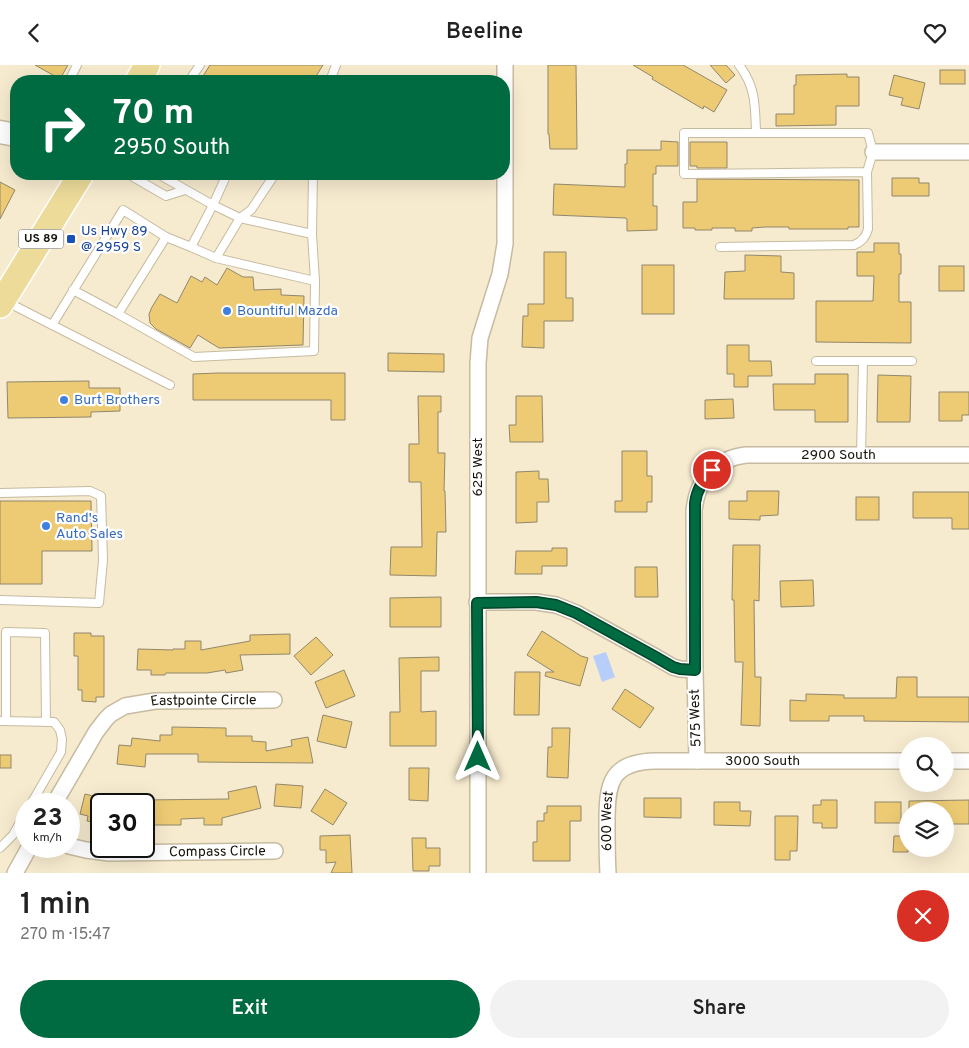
<!DOCTYPE html>
<html lang="en">
<head>
<meta charset="utf-8">
<style>
	:root { --surface:#fff; --page:#f2f2f2; --text:#222; --muted:#767676; --accent:#006a41 }
	body { margin:0; font-family:Overpass,sans-serif; background:var(--page); color:var(--text); height:100vh; display:flex; flex-direction:column; font-size:19px; white-space:nowrap }
	* { box-sizing:border-box; margin:0 }
	p { font-size:16px; color:var(--muted) }
	.icon { flex:none; width:28px; height:28px; fill:none; stroke:currentColor; stroke-width:2; stroke-linecap:round; stroke-linejoin:round }
	.map { position:relative; height:808px; overflow:hidden }
	.panel { display:flex; flex-direction:column; background:var(--surface); flex:1 }
	.panel>* { flex:none }
	.banner { position:absolute; left:10px; top:10px; width:500px; height:105px; border-radius:20px; box-shadow:0 5px 20px #0002; background:#006a41; color:#fff; overflow:hidden }
	.controls { position:absolute; left:899px; top:672px; display:grid; gap:10px }
	.controls a { display:grid; place-items:center; width:55px; height:55px; border-radius:50%; background:var(--surface); box-shadow:0 5px 20px #0002; font-size:25px }
	.speed { position:absolute; left:15px; top:728px; display:flex; gap:10px; font-size:25px; font-weight:700; text-align:center }
	.speed>* { display:grid; place-content:center; width:65px; height:65px; border-radius:50%; background:var(--surface); box-shadow:0 5px 20px #0002; line-height:1 }
	.speed small { font-size:12px; font-weight:400 }
	.speed .limit { border:2px solid #111; border-radius:8px; background:#fff; color:#111 }
	.pin { position:absolute; display:grid; place-items:center; width:42px; height:42px; color:#fff; margin:-21px; border:2px solid #fff; border-radius:50%; box-shadow:0 1px 5px #0007 }
	.me { position:absolute; width:55px; margin:-28px; rotate:0deg; stroke-linejoin:round; filter:drop-shadow(0 0 4px #0008) }
	.turn { display:flex; align-items:center; gap:18px; height:105px; padding:0 20px; font-size:22px }
	.turn .icon { width:65px; height:65px; stroke-width:2.5 }
	.turn b { display:block; font-size:35px; line-height:42px }
	.round { display:grid; place-items:center; flex:none; width:52px; height:52px; border-radius:26px; background:var(--page) }
	.summary { display:flex; align-items:center; justify-content:space-between; height:85px; padding:0 20px }
	h1 { font-size:30px; font-weight:600; line-height:38px }
	.action { display:flex; gap:10px; margin-top:auto; padding:10px 20px }
	.action a { flex:1; height:58px; border-radius:30px; background:var(--accent); color:#fff; font-size:20px; font-weight:600; line-height:58px; text-align:center }
	.action a+a { background:var(--page); color:var(--text) }
	header { display:flex; justify-content:space-between; align-items:center; height:65px; padding:0 20px; background:var(--surface); font-size:22px; font-weight:600 }
	.map>svg:first-child { display:block }
	.water { fill:#b7cefb }
	.building { fill:#edcb75; stroke:#91876c }
	.lines { fill:none; stroke-linecap:round; stroke-linejoin:round }
	.lane-casing { stroke:#c6bba0; stroke-width:10 }
	.street-casing { stroke:#c6bba0; stroke-width:18 }
	.secondary-casing { stroke:#c6bba0; stroke-width:25 }
	.primary-casing { stroke:#fff; stroke-width:28 }
	.lane { stroke:#fff; stroke-width:8 }
	.street { stroke:#fff; stroke-width:15 }
	.secondary { stroke:#fff; stroke-width:22 }
	.primary { stroke:#ecdb99; stroke-width:25 }
	.route-casing { stroke:#00452a; stroke-width:12 }
	.route { stroke:#006a41; stroke-width:9 }
	.transit-dot { fill:#1a4fb4; stroke:#fff; stroke-width:2 }
	.shop-dot { fill:#3f7fe0; stroke:#fff; stroke-width:2 }
	.labels { text-anchor:middle; dominant-baseline:central; stroke-width:4.5; stroke-linejoin:round; paint-order:stroke }
	.shield { fill:#fff; stroke:#5d5a53; stroke-width:1 }
	.shield-label { font-size:12px; font-weight:bold; fill:#171309 }
	.transit-label { font-size:14px; fill:#164399; stroke:#fff; text-anchor:start }
	.shop-label { font-size:14px; fill:#366cbe; stroke:#fff; text-anchor:start }
	.street-label { font-size:14px; fill:#171309; stroke:#fff }
</style>
</head>
<body>
<header><svg class="icon" aria-label="back" viewBox="0 0 24 24"><path d="M15 5l-7 7 7 7"/></svg>Beeline<svg class="icon" aria-label="heart" viewBox="0 0 24 24"><path d="M12 20l-8-8c-3-5 5-10 8-4 3-6 11-1 8 4z"/></svg></header>
<div class="map">
<svg width="969" height="808" viewBox="0 0 969 808">
	<rect width="100%" height="100%" fill="#f7ebcf"/>
	<path class="water" d="M606,587L615,612L602,617L593,591Z"/>
	<g class="building">
		<path d="M35,0H68L60,14Z"/>
		<path d="M210,0H323L313,16H200Z"/>
		<path d="M548,0H576L577,84H550L549,69H548Z"/>
		<path d="M633,0H683L727,25L714,47L704,41L703,44L652,14L653,12Z"/>
		<path d="M710,0H726L735,10L726,18Z"/>
		<rect x="940" y="5" width="25" height="14"/>
		<path d="M847,9V12H859V41H836V60L776,61V49H794V20H796V10Z"/>
		<path d="M894,10L925,18L919,44L901,40L903,33L889,30Z"/>
		<path d="M661,76L678,77V101H656V109H653V141H657V165L627,166V154L625,153L553,150L554,119L625,122V99H627V85H661Z"/>
		<path d="M690,77H727V103H697V101H690Z"/>
		<path d="M892,113H919V118H929V131H892Z"/>
		<path d="M697,114L859,115V162H848V164H789V162H765L752,163V166H735V163H712V165H695V163H683V137H697Z"/>
		<path d="M0,117L15,125L0,154Z"/>
		<path d="M874,178H899V189H901V209H899V237H911V278L816,277V236H873L874,211H857V187H874Z"/>
		<path d="M544,187H566V233H573V256H544V283L522,282L523,251H528V239H544Z"/>
		<path d="M745,190L781,191V207L794,208V234H724L725,207L745,206Z"/>
		<rect x="642" y="200" width="32" height="49"/>
		<rect x="939" y="201" width="25" height="25"/>
		<path d="M227,203L243,212H253L254,225L281,224V230L304,231L303,280L219,283L198,270L190,283L156,264L150,258L149,249L152,242L160,229L177,238L191,211L202,217L205,212L217,220Z"/>
		<path d="M727,280H749V296H771L772,311H748V322H734V309H727Z"/>
		<path d="M388,288L444,289V307L388,306Z"/>
		<path d="M218,308H345V355H331V335H193V309Z"/>
		<path d="M815,309H848V357H815V345H774L773,319H815Z"/>
		<path d="M878,310L911,311L910,357H877Z"/>
		<path d="M89,316V323H120V346L91,347V352L8,353L7,317Z"/>
		<path d="M939,327H969V350H962V356H939Z"/>
		<path d="M418,331H441V347H438V388H445L444,426H445L446,467H437L436,511L390,510L391,482H422L421,417H409V379H419Z"/>
		<path d="M516,331H542L543,377H510L509,360H516Z"/>
		<path d="M733,334L734,353L705,354V335Z"/>
		<path d="M622,386H647V411H652V437H647V447H615V436H622Z"/>
		<path d="M539,406V414H548L549,437H537V457L516,458V407Z"/>
		<path d="M747,426H779L778,450L760,451V455L729,454V436H747Z"/>
		<path d="M913,427H969V464H952V453H913Z"/>
		<rect x="856" y="432" width="23" height="23"/>
		<path d="M0,436H91L92,486H42V519H0Z"/>
		<path d="M733,480H760L759,536L754,535L755,612H761L760,661L741,660L743,597H735L734,535H732Z"/>
		<path d="M552,483H567V501H542V509H515L516,486H552Z"/>
		<path d="M635,502H657L658,532H635Z"/>
		<path d="M813,515L814,541L781,542L780,516Z"/>
		<path d="M441,532V562H390V533Z"/>
		<path d="M542,566L581,591L588,593L580,621L545,611L546,607H554L527,590Z"/>
		<path d="M74,568H91V571H104V632H96V637L82,636V625H78V591H74Z"/>
		<path d="M290,569V589L240,590L243,605L226,608L225,605L207,608H166L165,610H151V605H137L138,584L173,585V584H185V576H201V585L250,576V570Z"/>
		<path d="M316,572L333,590L311,610L294,591Z"/>
		<path d="M439,592V606H421V647L436,646V681H390V647H400L399,593Z"/>
		<path d="M344,605L355,631L326,643L315,617Z"/>
		<path d="M515,607H540L539,650H514Z"/>
		<path d="M897,612H917V632H969V657L864,656V651H829V656H790V635L806,636V629L844,630V633H896Z"/>
		<path d="M625,624L654,643L640,663L612,644Z"/>
		<path d="M323,650L352,657L346,683L317,676Z"/>
		<path d="M172,662L226,663V671H252V676L266,677V686L292,681L291,675L308,672L313,698L198,697V689H146L145,702L117,699L119,680L131,681L132,673L160,676V670H172Z"/>
		<path d="M552,663H570L568,713L547,712L548,682H552Z"/>
		<rect x="0" y="690" width="11" height="13"/>
		<path d="M409,703H429L428,736L409,735Z"/>
		<path d="M276,719L303,721L301,743L274,741Z"/>
		<path d="M256,721L261,743L222,753V760H204V753L181,754V760H144V735L229,734L228,727Z"/>
		<path d="M325,724L347,738L333,760L311,746Z"/>
		<path d="M85,729L101,733V759L87,756L88,751L80,749Z"/>
		<path d="M644,733H681V753L644,752Z"/>
		<path d="M821,735H837V763H822V758H813V740H821Z"/>
		<path d="M969,735V759H945V746H909V736Z"/>
		<path d="M714,737H740V746H751L750,761L714,760Z"/>
		<rect x="875" y="737" width="26" height="21"/>
		<path d="M547,741H581V756H570V796H533V777H537V756H544V748H547Z"/>
		<path d="M775,751H798L797,786H790V795H775Z"/>
		<path d="M350,770L352,808H331L336,797L326,798V785H320V771Z"/>
		<path d="M894,771H908V787H893Z"/>
		<path d="M412,773H426V783H440V801H429V806H413Z"/>
	</g>
	<g class="lines">
		<g class="lane-casing">
			<g id="lane">
				<path d="M739,0C756,22 755,41 756,67"/>
				<path d="M69,16L77,0"/>
				<path d="M189,16L200,0"/>
				<path d="M330,16L336,0"/>
				<path d="M128,109L166,131L185,125"/>
				<path d="M312,169L313,109"/>
				<path d="M191,182L216,193L315,216"/>
				<path d="M720,182L854,180C862,177 866,172 868,164L867,107L873,87L868,68H684V109L867,107"/>
				<path d="M216,193L240,153L251,145L275,109"/>
				<path d="M73,225L118,249L166,172"/>
				<path d="M7,237L170,320"/>
				<path d="M118,249L194,292L314,286L315,216L312,169L240,153L213,140L158,109"/>
				<path d="M52,260L123,145L166,172L191,182L213,140L227,109"/>
				<path d="M816,296H912"/>
				<path d="M861,390L863,296"/>
				<path d="M0,428L90,426L101,431L103,495L99,538L0,535"/>
				<path d="M0,656L54,657L60,665L62,674L61,687L31,739"/>
				<path d="M6,656V567L45,568L46,657"/>
				<path d="M0,783L13,770L26,747"/>
			</g>
		</g>
		<g class="street-casing">
			<g id="street">
				<path d="M873,87H969"/>
				<path d="M477,537H536L556,540L576,548L654,591L673,602L680,604L695,605"/>
				<path id="s1" d="M697,696L695,605L694,446C697,415 714,394 746,390H969"/>
				<path d="M945,696H969"/>
				<path id="s2" d="M54,739L96,667L106,654L111,649L125,641L155,636L274,635"/>
				<path id="s3" d="M69,781L86,785L109,788L275,786"/>
				<path d="M15,808L30,781"/>
				<path d="M478,808V298L480,273L500,209L505,179V0"/>
				<path id="s4" d="M608,808C607,791 607,774 607,757C607,719 610,697 655,696H908"/>
			</g>
		</g>
		<g class="secondary-casing">
			<path id="secondary" d="M0,67L16,70"/>
		</g>
		<g class="primary-casing">
			<g id="primary">
				<path d="M138,16L147,0"/>
				<path d="M0,240L81,109"/>
			</g>
		</g>
		<use href="#lane" class="lane"/>
		<use href="#street" class="street"/>
		<use href="#secondary" class="secondary"/>
		<use href="#primary" class="primary"/>
	</g>
	<g class="lines">
		<g class="route-casing">
			<path id="route" d="M478,692L477,538L536,537L556,540L576,548L654,591L673,602L680,604L695,605V438C697,424 703,415 712,405"/>
		</g>
		<use href="#route" class="route"/>
	</g>
	<rect class="transit-dot" x="66" y="169" width="10" height="10" rx="2.5"/>
	<g class="shop-dot">
		<circle cx="227" cy="246" r="5"/>
		<circle cx="64" cy="335" r="5"/>
		<circle cx="46" cy="461" r="5"/>
	</g>
	<g class="labels">
		<rect class="shield" x="18.5" y="164.5" width="45" height="19" rx="4"/>
		<g class="shield-label">
			<text x="41" y="174">US 89</text>
		</g>
		<g class="transit-label">
			<text x="81" y="166">Us Hwy 89<tspan x="81" dy="16">@ 2959 S</tspan></text>
		</g>
		<g class="shop-label">
			<text x="237" y="246">Bountiful Mazda</text>
			<text x="74" y="335">Burt Brothers</text>
			<text x="56" y="453">Rand's<tspan x="56" dy="16">Auto Sales</tspan></text>
		</g>
		<g class="street-label">
			<text stroke="none"><textPath href="#s1" startOffset="426">2900 South</textPath></text>
			<text transform="translate(478 402) rotate(-90)">625 West</text>
			<text stroke="none"><textPath href="#s2" startOffset="202">Eastpointe Circle</textPath></text>
			<text transform="translate(696 653) rotate(-92)">575 West</text>
			<text stroke="none"><textPath href="#s4" startOffset="250">3000 South</textPath></text>
			<text stroke="none"><textPath href="#s4" startOffset="52">600 West</textPath></text>
			<text stroke="none"><textPath href="#s3" startOffset="149">Compass Circle</textPath></text>
		</g>
	</g>
</svg>
<div class="controls">
<a><svg class="icon" aria-label="search" viewBox="0 0 24 24"><circle cx="10" cy="10" r="6"/><path d="M15 15l6 6"/></svg></a>
<a><svg class="icon" aria-label="layers" viewBox="0 0 24 24"><path d="M12 4l9 5-9 5-9-5zM3 14l9 5 9-5"/></svg></a>
</div>
<div class="speed"><div>23<small>km/h</small></div><div class="limit">30</div></div>
<div class="pin" style="left:712px;top:405px;background:#d93025"><svg class="icon" aria-label="arrive" viewBox="0 0 24 24"><path d="M6 21V4h12l-3 4 3 4H6"/></svg></div>
<svg class="me" style="left:478px;top:692px" viewBox="-20 -20 40 40"><path d="M0-17L14 15 0 8-14 15z" fill="#006a41" stroke="#fff" stroke-width="4"/></svg>
<div class="banner">
<div class="turn"><svg class="icon" aria-label="right" viewBox="0 0 24 24"><path d="M7 20v-9h11M14 6l5 5-5 5"/></svg><div><b>70 m</b>2950 South</div></div>
</div>
</div>
<section class="panel">
<div class="summary"><div><h1>1 min</h1><p>270 m · 15:47</p></div><a class="round" style="background:#d93025;color:#fff"><svg class="icon" aria-label="close" viewBox="0 0 24 24"><path d="M6 6l12 12M18 6L6 18"/></svg></a></div>
<div class="action"><a>Exit</a><a>Share</a></div>
</section>
</body>
</html>
